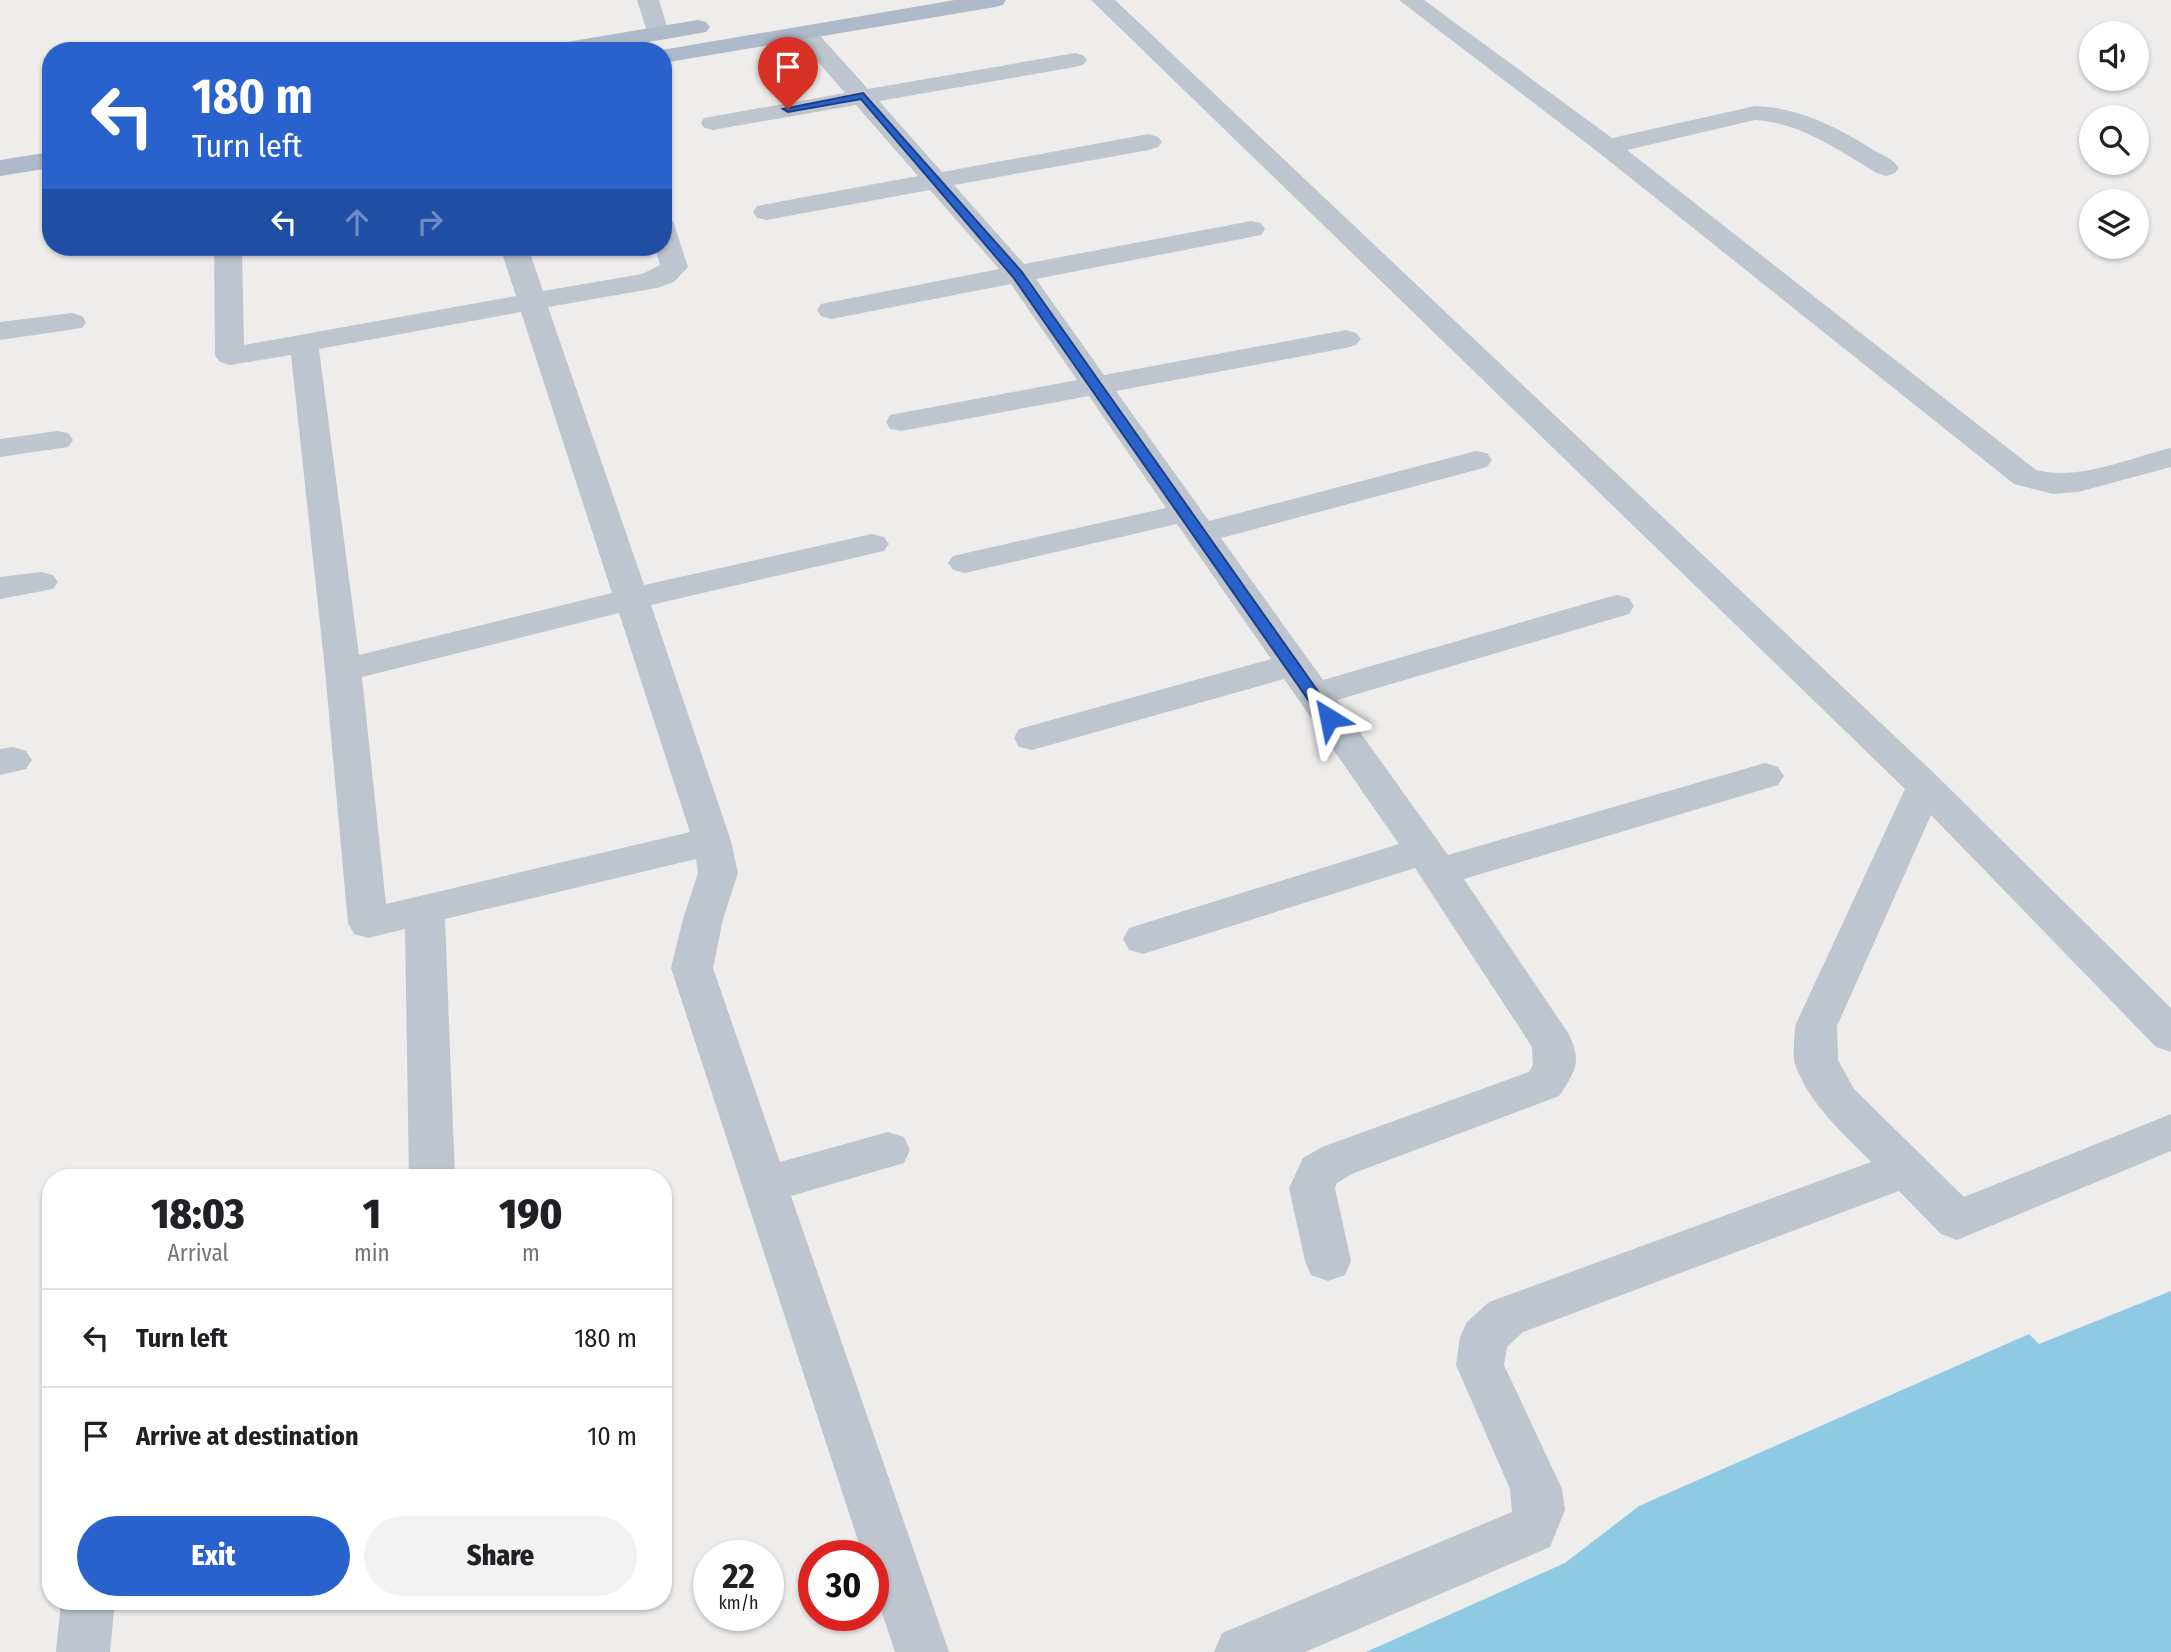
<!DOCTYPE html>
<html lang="en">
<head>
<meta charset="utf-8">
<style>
	:root { --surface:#fff; --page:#f2f2f2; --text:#202124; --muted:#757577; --line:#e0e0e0; --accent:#2962cd }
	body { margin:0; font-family:"Fira Sans Condensed",sans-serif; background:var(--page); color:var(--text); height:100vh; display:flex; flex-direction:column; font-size:26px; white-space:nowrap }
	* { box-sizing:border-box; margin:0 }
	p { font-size:23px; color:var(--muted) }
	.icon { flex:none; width:38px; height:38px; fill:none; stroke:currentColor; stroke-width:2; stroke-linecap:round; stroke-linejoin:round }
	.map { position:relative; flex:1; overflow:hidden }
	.drawer { position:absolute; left:42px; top:1169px; width:630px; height:441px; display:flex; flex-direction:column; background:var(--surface); border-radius:28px; box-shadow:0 2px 5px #0004 }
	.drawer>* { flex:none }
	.hud { position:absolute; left:42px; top:42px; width:630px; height:214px; border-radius:28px; box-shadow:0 2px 5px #0004; background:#2962cd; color:#fff; overflow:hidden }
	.fabs { position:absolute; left:2079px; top:21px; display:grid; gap:14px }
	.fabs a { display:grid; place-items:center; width:70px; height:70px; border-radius:50%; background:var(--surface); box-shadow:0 2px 5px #0004; font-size:35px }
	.speed { position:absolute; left:693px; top:1540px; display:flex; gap:14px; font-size:35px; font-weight:700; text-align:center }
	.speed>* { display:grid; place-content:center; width:91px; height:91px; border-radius:50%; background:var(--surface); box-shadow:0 2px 5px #0004; line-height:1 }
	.speed small { font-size:18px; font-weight:400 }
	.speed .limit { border:10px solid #d22; background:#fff; color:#111 }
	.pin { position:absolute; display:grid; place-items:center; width:60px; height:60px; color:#fff; margin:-72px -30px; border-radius:50% 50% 50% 0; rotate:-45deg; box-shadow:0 0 7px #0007 }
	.pin .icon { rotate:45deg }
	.me { position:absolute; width:77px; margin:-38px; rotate:325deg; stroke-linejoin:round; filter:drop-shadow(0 0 5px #0008) }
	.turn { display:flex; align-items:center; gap:24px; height:147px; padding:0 35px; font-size:32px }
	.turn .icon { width:91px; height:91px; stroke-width:2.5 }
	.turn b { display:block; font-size:49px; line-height:60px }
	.lanes { display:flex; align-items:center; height:66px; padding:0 35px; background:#0003; justify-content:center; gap:35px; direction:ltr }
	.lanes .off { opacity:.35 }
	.eta { display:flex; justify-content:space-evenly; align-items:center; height:119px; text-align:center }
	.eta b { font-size:42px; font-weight:800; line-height:49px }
	.button { display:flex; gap:14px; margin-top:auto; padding:14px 35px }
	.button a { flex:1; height:80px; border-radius:42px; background:var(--accent); color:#fff; font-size:28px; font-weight:800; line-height:80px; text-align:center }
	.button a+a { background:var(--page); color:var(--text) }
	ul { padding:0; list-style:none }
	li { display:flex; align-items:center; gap:21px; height:98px; padding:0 35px; border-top:2px solid var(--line) }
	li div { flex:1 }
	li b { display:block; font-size:26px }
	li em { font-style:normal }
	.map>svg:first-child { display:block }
	.water { fill:#8ecae3 }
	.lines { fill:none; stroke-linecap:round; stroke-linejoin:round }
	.minor { fill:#bec5ce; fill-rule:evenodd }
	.major { fill:#aeb9c9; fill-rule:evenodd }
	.route { fill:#2962cd; stroke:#1b4085; stroke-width:2 }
</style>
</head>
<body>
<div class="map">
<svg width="2171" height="1652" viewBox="0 0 2171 1652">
	<rect width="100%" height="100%" fill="#efedec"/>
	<path class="water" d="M2171,1291V1652H1366L1565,1563L1639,1506L2029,1334L2039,1344Z"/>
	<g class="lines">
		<g class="minor">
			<path d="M637,0H659L669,33L665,38H649Z"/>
			<path d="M1091,0H1115L1938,777L2171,1008V1052L2156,1047L1931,815L1837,1026L1838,1060L1854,1089L1964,1197L2171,1114V1151L1957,1240L1941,1234L1899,1191L1523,1332L1507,1347L1504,1365L1562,1489L1565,1510L1550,1547L1305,1652H1214L1222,1633L1512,1512L1510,1489L1456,1365L1460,1337L1467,1322L1489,1302L1871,1162C1843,1133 1809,1104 1795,1064C1792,1053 1795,1037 1795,1026L1905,789Z"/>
			<path d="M1399,0H1424L1612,138L1755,106C1800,108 1835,126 1872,149C1882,155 1893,159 1899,168L1895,173L1886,176L1877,173C1838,150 1802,123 1755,120L1627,150L2036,470C2080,481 2128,458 2171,448V467L2078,492L2053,494L2014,484L1598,152Z"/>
			<path d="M805,26L813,28L868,89L1075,53L1083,55L1087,60L1083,65L1075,67L879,101L942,172L1149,134L1158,137L1162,142L1158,147L1149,150L954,185L1024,264L1251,221L1261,223L1265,229L1261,235L1251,237L1036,279L1104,375L1346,330L1356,333L1361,339L1356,345L1346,348L1116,391L1209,521L1476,451L1487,453L1492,460L1487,467L1221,538L1323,680L1605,598L1617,595L1629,598L1634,606L1629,614L1337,700L1448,855L1765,763L1778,767L1784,776L1778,785L1464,879L1568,1033C1583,1061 1575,1072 1559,1096L1354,1173L1337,1183L1335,1188L1351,1261L1345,1275L1328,1281L1311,1275L1305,1261L1289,1188L1303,1158L1322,1147L1529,1072L1533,1065L1532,1047L1415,868L1143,954L1129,950L1123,939L1129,928L1399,844L1284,679L1032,750L1019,747L1014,738L1019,729L1271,659L1177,524L965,573L953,570L948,563L953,556L1166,508L1089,396L901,431L890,429L886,422L890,415L1077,380L1011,284L831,319L821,316L817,310L821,304L999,269L930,190L766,220L757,218L753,212L757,206L918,176L856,105L713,130L704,128L701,123L704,118L845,93L793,33L797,28Z"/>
			<path d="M663,219L673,221L688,267L674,282L657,288L548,307L644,585L872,534L884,537L889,544L884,551L651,605L731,841L738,873L723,919L713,968L780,1162L888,1132L904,1137L910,1150L904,1163L791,1196L949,1652H895L873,1586V1556H863L671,968L683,919L698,873L696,859L445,919L455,1178H409L405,929L368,938L354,934L348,923L325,670L291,355L230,365L220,362L215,356L214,247H242L244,345L516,296L500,247H528L543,291L642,274L660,265L655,247H663ZM521,312L612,593L359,655L319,349ZM619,613L690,832L386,904L362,677Z"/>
			<path d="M72,313L82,316L86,322L82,328L0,340V322Z"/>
			<path d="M57,431L68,433L73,440L68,447L0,457V439Z"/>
			<path d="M41,572L53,575L58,582L53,589L0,599V577Z"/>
			<path d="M13,747L26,751L32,760L26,769L0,775V749Z"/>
			<path d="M61,1601H115L110,1652H56Z"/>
		</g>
		<g class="major">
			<path d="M955,0H1006L1003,5L995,7L663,63V51H656Z"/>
			<path d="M698,20L706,22L710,27L706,32L598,51H543L547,46L555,44Z"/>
			<path d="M51,152V168L0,176V160Z"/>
		</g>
	</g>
	<path class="route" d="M863,93L1022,272L1334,714L1336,718L1334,721H1323L1013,277L861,99L788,112L783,109Z"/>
</svg>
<div class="fabs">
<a><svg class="icon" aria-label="sound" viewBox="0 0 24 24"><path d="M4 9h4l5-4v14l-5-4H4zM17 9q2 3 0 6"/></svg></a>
<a><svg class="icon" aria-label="search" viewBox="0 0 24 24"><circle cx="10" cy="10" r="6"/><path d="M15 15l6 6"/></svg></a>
<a><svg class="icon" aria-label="layers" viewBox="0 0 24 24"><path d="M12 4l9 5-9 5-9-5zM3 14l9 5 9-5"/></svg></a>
</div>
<div class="speed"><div>22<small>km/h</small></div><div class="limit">30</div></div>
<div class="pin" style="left:788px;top:109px;background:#d93025"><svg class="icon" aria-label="arrive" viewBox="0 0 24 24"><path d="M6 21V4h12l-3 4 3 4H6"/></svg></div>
<svg class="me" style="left:1329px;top:718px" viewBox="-20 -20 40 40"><path d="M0-17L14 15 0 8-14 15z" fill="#2962cd" stroke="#fff" stroke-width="4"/></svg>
<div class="hud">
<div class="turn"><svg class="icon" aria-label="left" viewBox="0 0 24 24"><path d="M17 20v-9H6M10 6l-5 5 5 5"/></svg><div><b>180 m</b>Turn left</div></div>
<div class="lanes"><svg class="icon" aria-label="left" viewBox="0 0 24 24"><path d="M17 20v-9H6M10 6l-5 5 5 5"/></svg><svg class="icon off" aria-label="ahead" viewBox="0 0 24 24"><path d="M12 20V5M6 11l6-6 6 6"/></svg><svg class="icon off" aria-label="right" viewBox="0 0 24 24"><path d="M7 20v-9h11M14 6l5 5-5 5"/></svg></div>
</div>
<section class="drawer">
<div class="eta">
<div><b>18:03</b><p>Arrival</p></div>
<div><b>1</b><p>min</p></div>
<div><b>190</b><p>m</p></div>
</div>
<ul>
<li><svg class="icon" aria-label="left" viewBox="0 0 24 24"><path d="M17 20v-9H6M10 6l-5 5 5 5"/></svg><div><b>Turn left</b></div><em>180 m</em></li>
<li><svg class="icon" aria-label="arrive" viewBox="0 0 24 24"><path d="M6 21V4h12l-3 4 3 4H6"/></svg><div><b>Arrive at destination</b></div><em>10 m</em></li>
</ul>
<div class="button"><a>Exit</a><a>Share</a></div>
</section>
</div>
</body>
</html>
